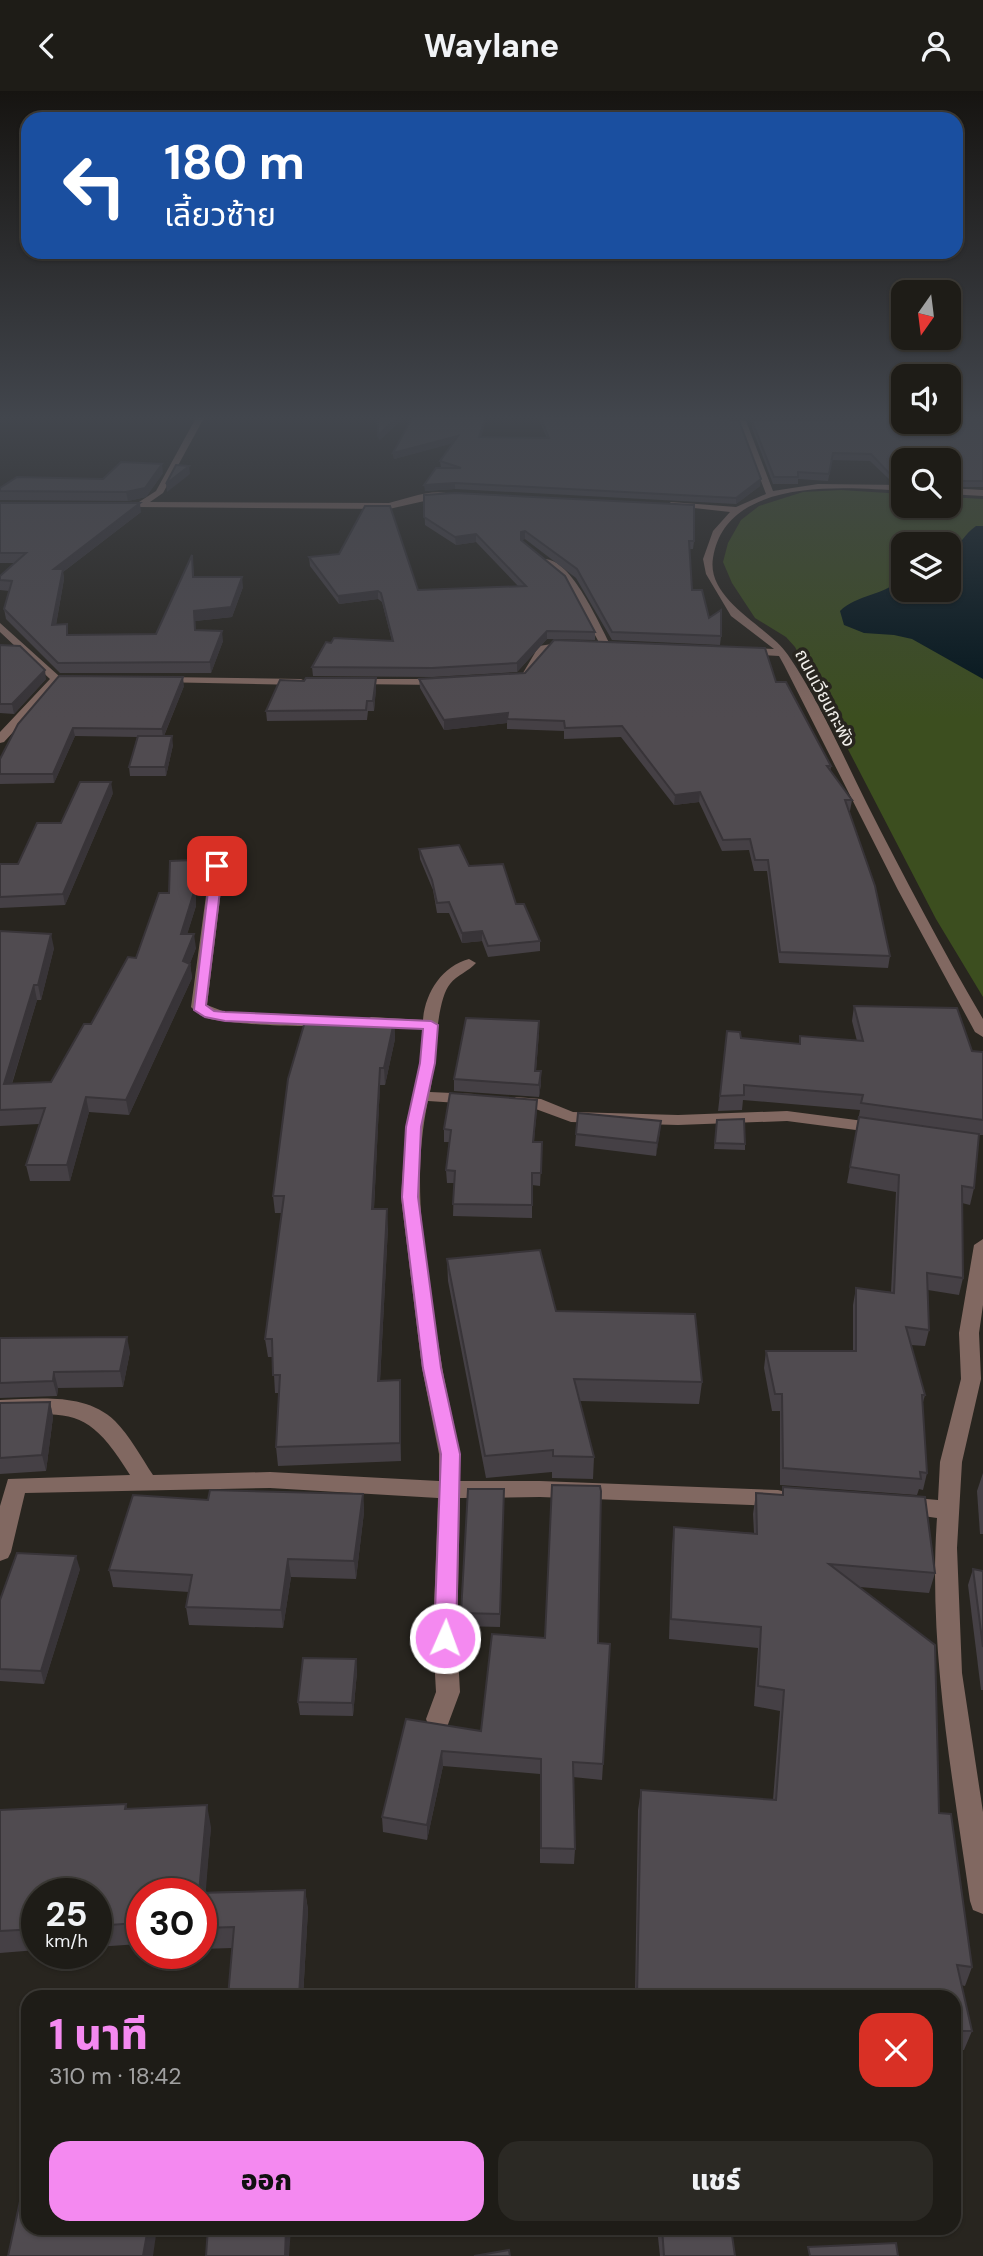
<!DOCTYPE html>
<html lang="th">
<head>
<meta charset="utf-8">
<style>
	:root { --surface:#1e1c17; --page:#2b2924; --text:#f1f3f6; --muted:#a1a1a1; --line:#3c3a36; --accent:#f489f0 }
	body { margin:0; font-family:"DM Sans","Noto Sans Thai",sans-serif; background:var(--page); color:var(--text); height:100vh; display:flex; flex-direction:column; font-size:26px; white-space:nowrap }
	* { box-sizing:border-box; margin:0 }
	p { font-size:23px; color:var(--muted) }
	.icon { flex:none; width:38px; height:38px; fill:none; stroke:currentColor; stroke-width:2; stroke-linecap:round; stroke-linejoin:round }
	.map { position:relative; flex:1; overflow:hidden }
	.sheet { position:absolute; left:21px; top:1899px; width:940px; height:245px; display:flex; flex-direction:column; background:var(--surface); border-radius:21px; box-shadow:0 2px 5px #0004,0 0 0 2px var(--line) }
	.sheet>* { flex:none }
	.hud { position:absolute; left:21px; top:21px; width:942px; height:147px; border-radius:21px; box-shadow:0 2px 5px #0004,0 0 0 2px var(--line); background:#1a4fa0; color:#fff; overflow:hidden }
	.needle { width:46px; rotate:194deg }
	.buttons { position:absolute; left:891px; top:189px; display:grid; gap:14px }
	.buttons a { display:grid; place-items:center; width:70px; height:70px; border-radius:14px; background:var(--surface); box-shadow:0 2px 5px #0004,0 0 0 2px var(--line); font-size:35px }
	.speed { position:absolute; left:21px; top:1787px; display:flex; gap:14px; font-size:35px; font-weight:700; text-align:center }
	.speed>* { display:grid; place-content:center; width:91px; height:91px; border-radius:50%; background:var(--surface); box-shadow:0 2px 5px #0004,0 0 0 2px var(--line); line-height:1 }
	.speed small { font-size:18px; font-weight:400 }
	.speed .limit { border:10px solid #d22; background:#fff; color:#111 }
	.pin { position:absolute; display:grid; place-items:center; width:60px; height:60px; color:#fff; margin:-30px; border-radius:14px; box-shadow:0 4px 10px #0006 }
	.me { position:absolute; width:77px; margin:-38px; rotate:2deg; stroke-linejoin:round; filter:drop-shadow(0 0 5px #0008) }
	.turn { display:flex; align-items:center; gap:24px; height:147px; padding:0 28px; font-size:32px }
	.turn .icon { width:91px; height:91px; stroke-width:2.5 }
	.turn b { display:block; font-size:49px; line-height:60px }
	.round { display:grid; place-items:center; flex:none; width:74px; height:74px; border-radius:21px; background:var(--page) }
	.overview { display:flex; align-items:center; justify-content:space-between; height:119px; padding:0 28px }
	h1 { font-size:42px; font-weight:800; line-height:52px; color:var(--accent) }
	.cta { display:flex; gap:14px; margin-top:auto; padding:14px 28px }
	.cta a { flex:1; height:80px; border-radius:21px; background:var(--accent); color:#111; font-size:28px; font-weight:800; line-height:80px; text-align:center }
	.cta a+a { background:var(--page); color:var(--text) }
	header { display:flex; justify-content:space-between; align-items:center; height:91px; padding:0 28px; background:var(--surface); font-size:32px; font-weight:800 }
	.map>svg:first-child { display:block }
	.green { fill:#3c4e1f; fill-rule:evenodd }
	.water { fill:#02151c }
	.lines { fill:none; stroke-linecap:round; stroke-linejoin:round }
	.street { fill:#816861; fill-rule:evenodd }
	.wall { fill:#454045 }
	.shaded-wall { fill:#383438 }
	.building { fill:#504b50; stroke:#383438; stroke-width:2 }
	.route { fill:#f489f0; stroke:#9f599c; stroke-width:2 }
	.labels { text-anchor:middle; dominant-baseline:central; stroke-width:7; stroke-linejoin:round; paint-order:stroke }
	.far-street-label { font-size:18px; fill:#f0eeea; stroke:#28251f }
</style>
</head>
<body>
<header><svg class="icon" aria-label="back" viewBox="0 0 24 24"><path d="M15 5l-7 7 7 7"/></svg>Waylane<svg class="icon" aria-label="person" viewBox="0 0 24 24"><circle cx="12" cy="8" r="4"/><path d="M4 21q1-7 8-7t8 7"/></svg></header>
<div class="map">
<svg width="983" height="2165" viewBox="0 0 983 2165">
	<rect width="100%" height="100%" fill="#28251f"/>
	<path class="green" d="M841,399L903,403V415H948L949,406L983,408V906L936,828L795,556L786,546L755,527L732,492L723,471L728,452L741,429L759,415L803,401ZM903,453H948V499H903Z"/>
	<path class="water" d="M976,435H983V588L912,548L894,544L864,542L844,534L840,520C857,503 885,505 903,486V499H948L949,462C961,454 964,443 976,435Z"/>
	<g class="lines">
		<g class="street">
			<path d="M197,325H205L163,402L150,411L389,412C406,408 436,396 451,404L389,418L138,416L139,411L156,400Z"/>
			<path d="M715,326L746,330L773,400L818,393L903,394V400C842,396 726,386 713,467C706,510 770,536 788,564C820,611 842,663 867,713C904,786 942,858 983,928V946L975,941L898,799L784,574L779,565L743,563L738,560L743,557L774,558L731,525L706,483L703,468L713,440L730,421L667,414L671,411L736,416L766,403L740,334L715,330Z"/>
			<path d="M948,397L983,399V405L948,403Z"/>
			<path d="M543,468C571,466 599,533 611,555L610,557H602L567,492L543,472Z"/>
			<path d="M0,532L59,585H81L87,588L81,591H59L4,651L0,652V641L50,588L0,541Z"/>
			<path d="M571,550L576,553L575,555L547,560L531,586L518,588L516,586L523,582L539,555Z"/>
			<path d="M161,586L301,588L307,591L301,594L157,591V587Z"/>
			<path d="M354,588H441L447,591L441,594L350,593V589Z"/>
			<path d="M217,771L224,775L207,914L225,921L329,925L337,930L334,933C317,938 220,933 204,926C199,924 195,920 191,916L210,775Z"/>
			<path d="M469,868L476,872C469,880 457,884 450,893C435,911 436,974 430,1001L474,1003L482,1008L474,1013L428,1010C409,1097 428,1189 442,1275C448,1314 461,1351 460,1390H540L778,1399L786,1401L789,1407L786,1413L778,1415L540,1406L460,1407L457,1547L460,1601L447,1636L438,1639L429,1636L426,1628L436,1601L433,1547L438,1407L270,1397L25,1402L11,1461L8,1467L0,1470V1415L8,1388L130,1384C89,1318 74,1321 0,1325V1309C38,1308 85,1301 115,1330C130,1345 141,1366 153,1384L270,1381L439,1390V1363L422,1277L401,1106L406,1036L420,972L423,938L371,936L363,931L371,926L423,929C425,902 442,875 469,868Z"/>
			<path d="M516,1006L541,1008L573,1021L678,1024L787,1020L879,1032L887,1037L879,1042L787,1030L678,1034L571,1031L533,1017L510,1015L508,1011Z"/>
			<path d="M983,1148V1214L979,1242L981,1288L962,1371L957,1457L962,1582L983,1721V1823L973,1819L970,1810C952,1683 928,1555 937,1427L895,1421L892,1415L895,1409L903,1406L938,1409L940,1371L961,1288L959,1242L974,1154Z"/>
		</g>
	</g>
	<g class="wall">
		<path d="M413,325H487L481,346L547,347L537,325H673L760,395L736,413L455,398L425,400L441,377L440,370L452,352L394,368L393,362Z"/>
		<path d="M727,325H903L743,327Z"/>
		<path d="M948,325H983V326Z"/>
		<path d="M983,328V396H948V369H903V388H889L870,370L832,369L828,390L798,388V393H773L752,337V330Z"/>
		<path d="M163,382L146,406L128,410L0,409V397L103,388Z"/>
		<path d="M424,404L694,450L693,458H689L692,499L709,527L721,545L720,554L612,549L576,487L525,448L522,449L595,541V549L547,548L517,581L432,586L313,585L312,576L392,550L382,511L378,508L339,513L310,475L309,466L418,499L518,495L476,451L456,454L425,434Z"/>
		<path d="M0,412L141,421L63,481L64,488L56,534L69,544L156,543L193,474L194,486L243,496L232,526L195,530V539L223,550L211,582H60L6,528L4,518L9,500L0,499V485L14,472H0Z"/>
		<path d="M0,554L46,588L14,623L0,622Z"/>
		<path d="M376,587V597L374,620H368L367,629L267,630L266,620L304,590Z"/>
		<path d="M419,588L776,591L831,675L830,681L852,709L850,720H848L890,865L888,877L779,872L767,780H754L749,759L722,760L699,711L674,714L621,646L564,648V640L507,638V632L444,639L420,597Z"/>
		<path d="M184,595L164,645L173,654L166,685H130L129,676L137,646L75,645L54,692L0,693V668L18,633Z"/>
		<path d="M113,702L65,814L0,817V773H18L61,732Z"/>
		<path d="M419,758L469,775L516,813L540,850V860L488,866L482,850L462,852L449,822H437L433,799L420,768Z"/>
		<path d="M194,769L195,783L196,815L187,843L196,857L190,872L192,887L129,1024L89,1021L70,1090H30L26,1074L39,1033L0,1035V840L54,857L41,909H37L12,993L51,991L136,867L169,802Z"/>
		<path d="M854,915L972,960L983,961V1044H979L974,1097L970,1114L962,1112L963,1187L959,1204L928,1199L929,1239L925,1255L911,1254L925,1304L922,1315L927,1382L923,1399L919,1398L917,1404L780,1394V1320H772L764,1277L766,1260H853V1214L856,1197L891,1201L896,1101L847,1092L860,1019L743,1009L742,1019L718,1020L727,940L741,947L799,953L800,945L857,950L852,930Z"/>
		<path d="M394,931L395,948L385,994H380L374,1118L388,1136L380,1290L401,1308V1370L278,1375L276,1356L279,1302H275L273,1266H268L265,1248L282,1122H275L273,1105Z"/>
		<path d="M539,941L536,980H541V992L539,1006L454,1000V988Z"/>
		<path d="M537,1009L534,1051H542L540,1095L532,1094V1127L453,1125L454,1092H447L446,1079L449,1051H444V1038Z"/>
		<path d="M717,1029L745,1053V1059L714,1058Z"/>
		<path d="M661,1030L656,1065L575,1055L576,1043Z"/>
		<path d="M447,1168L556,1220L702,1291L699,1313L580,1310L594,1366L593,1388L552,1387V1381L486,1387L448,1190Z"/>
		<path d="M0,1247L130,1261L123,1296L58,1297L57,1305L0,1307Z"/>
		<path d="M50,1311L53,1326L46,1380L0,1383V1312Z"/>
		<path d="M983,1382V1443H980L977,1400Z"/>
		<path d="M783,1396L935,1482L929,1502L860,1496L939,1722L972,1876L965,1895L961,1894L972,1940L964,1959H954V1906H635L638,1719L641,1699L773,1709L780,1620L754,1615L758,1557L669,1548L672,1456L674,1436L754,1442L753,1423L756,1402L782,1404Z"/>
		<path d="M363,1403L364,1421L356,1488L291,1486L283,1537L189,1534L186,1516L189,1501L113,1496L109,1479L208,1409Z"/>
		<path d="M504,1411L500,1536L461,1535V1522Z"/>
		<path d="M80,1478L44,1593L0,1590V1509Z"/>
		<path d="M973,1478L983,1480V1599H981L968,1494Z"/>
		<path d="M598,1552L603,1673L602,1689L573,1686L575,1758L574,1773L540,1772V1683L443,1675L427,1749L383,1741L382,1726L406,1628L481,1640Z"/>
		<path d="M356,1568L357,1581L353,1625L300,1624L298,1611Z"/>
		<path d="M126,1713L127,1718L211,1736L205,1801L305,1799L308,1819L303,1906H228L232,1857L201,1858V1802H142V1860H141L139,1853L96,1856V1802H37V1859L0,1862V1719Z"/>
		<path d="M657,2137H731L735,2165H660Z"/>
	</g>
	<g class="shaded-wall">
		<path d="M399,325H406L379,350L378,344Z"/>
		<path d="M486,325H487L479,352V346Z"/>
		<path d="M458,345V351L394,368L393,362Z"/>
		<path d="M162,373L163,382L146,406L128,410L126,401Z"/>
		<path d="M189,375L190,383L167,401L166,393Z"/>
		<path d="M761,388L760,395L736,413V407Z"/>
		<path d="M455,392V398L425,400L424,394Z"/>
		<path d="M140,412L141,421L63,481L64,488L54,545L52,534L54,478Z"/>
		<path d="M525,440V448L521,449V441Z"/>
		<path d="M476,443V451L456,454L455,446Z"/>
		<path d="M242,486L243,496L232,526L195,530L196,549L194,520Z"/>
		<path d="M378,500V508L339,513L338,505Z"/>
		<path d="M222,540L223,550L211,582L210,571Z"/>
		<path d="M547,540V548L517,581V572Z"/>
		<path d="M45,579L46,588L14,623L12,613Z"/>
		<path d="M183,586L184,595L163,647L162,638Z"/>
		<path d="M376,587V597L374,620L373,610Z"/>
		<path d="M508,622L507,632L444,639V629Z"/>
		<path d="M73,637L75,645L54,692L53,683Z"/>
		<path d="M172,645L173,654L166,685L165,676Z"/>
		<path d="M111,691L113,702L65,814L63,803Z"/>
		<path d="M700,701L699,711L674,714L675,704Z"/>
		<path d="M194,769L195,783L196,815L183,857L181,843Z"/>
		<path d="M482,840V850L462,852V842Z"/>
		<path d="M51,843L54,857L41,909L38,894Z"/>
		<path d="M194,843L196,857L185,885L183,870Z"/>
		<path d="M190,873L192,887L129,1024L126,1009Z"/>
		<path d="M34,894L37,909L7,1008L4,993Z"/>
		<path d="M394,931L395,948L385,994L384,977Z"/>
		<path d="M380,977V994L373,1136L372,1118Z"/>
		<path d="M541,980V992L539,1006V994Z"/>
		<path d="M86,1006L89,1021L70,1090L67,1074Z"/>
		<path d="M537,1009V1021L532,1063L533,1051Z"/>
		<path d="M661,1030L660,1042L656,1065L657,1052Z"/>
		<path d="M387,1118L388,1136L379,1309L378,1290Z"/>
		<path d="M127,1246L130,1261L123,1296L120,1280Z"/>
		<path d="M54,1281L58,1297L57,1305L53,1290Z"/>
		<path d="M400,1289L401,1308V1370L400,1352Z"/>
		<path d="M50,1311L53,1326L46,1380L42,1364Z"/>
		<path d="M363,1403L364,1421L356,1488L354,1470Z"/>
		<path d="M76,1465L80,1478L44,1593L41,1580Z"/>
		<path d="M288,1468L291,1486L283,1537L281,1519Z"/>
		<path d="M356,1568L357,1581L353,1625L352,1612Z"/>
		<path d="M442,1660L443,1675L427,1749V1734Z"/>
		<path d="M207,1714L211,1736L204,1822L199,1802Z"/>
		<path d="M305,1799L308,1819L303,1906H299Z"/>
		<path d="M148,2137H157L153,2165H143Z"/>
		<path d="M286,2137H291L289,2165H285Z"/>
	</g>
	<g class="building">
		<path d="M378,325H399L378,344Z"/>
		<path d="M413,325H486L479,346L549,347L540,325L712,326L739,330L761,388L736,407L455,392L424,394L436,377H461L440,370L458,345L393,362Z"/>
		<path d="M948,326L983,328V390H948V369H903V381L889,382L871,363L833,362L829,383L798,381V386H774L752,330L903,328V331H948Z"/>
		<path d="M121,371L162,373L145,397L126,401L0,400V397L17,386L103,388Z"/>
		<path d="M176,374L189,375L166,393Z"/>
		<path d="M455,402L694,414V450H689L692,499H702L709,527L721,519V545L612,541L577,478L525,440L521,441V449L565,485L595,541L547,540L517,572L432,577L312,576L326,551L331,552L334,547L393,550L381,502L378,500L338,505L309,466L339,463L365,415H390L418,499L526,495L476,443L455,446L424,426V404Z"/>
		<path d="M0,412H140L54,478H63L52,534L67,533V544L156,543L192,464L193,486H242L231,516L194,520L195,539L222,540L210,571L58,572L4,518L12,490L0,489V485L26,462H0Z"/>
		<path d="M554,549L765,557L776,591H786L831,675H827L852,709H845L875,795L890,865L780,861L768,769H755L750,748L723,749L700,701L675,704L622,635L565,637L564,630L507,628L508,622L444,629L419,588L525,582Z"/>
		<path d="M0,554L20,555L45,579L12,613H0Z"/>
		<path d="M59,585L183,586L162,638L73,637L53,683H0V668L18,633Z"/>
		<path d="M306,587H376L373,610H367L366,619L266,620L280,589L304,590Z"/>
		<path d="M138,645H172L165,676H129Z"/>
		<path d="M80,691H111L63,803L0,806V773H18L37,732H61Z"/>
		<path d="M459,754L469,775L503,773L516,813H524L540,850L488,855L482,840L462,842L449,811L437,812L432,789L419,758Z"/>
		<path d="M194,769V801L181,843H194L183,870L190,873L126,1009L86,1006L67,1074H26L45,1017L0,1019V840L51,843L38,894H34L4,993L51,991L84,933H91L128,866L136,867L159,802H169L170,770Z"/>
		<path d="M854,915L957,917L972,960L983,961V1029L861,1012L863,1004L744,994V1004L720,1005L727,940L740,941L741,947L800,953V945L863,950Z"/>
		<path d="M306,927L394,931L384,977H380L372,1118H387L378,1290L400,1289V1352L276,1356L280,1284H273L272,1248H265L284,1105H273L288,988Z"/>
		<path d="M466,927L539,930L535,980H541L539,994L454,988Z"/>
		<path d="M450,1002L537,1009L533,1051H542L541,1082H532V1114L453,1113L455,1080L446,1079L451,1039L444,1038Z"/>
		<path d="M578,1022L661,1030L657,1052L576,1043Z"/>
		<path d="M859,1026L979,1043L974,1097L962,1095L963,1187L927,1182L929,1239L906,1236L925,1304H922L927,1382L920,1381L921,1388L783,1377L782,1303H775L766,1260H856V1197L894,1202L899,1084L850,1076Z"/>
		<path d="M744,1028L745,1053L715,1052L717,1029Z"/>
		<path d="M540,1159L556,1220L695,1223L702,1291L574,1288L594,1366L553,1365V1359L485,1365L447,1168Z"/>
		<path d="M127,1246L120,1280L54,1281L53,1290L0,1292V1247Z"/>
		<path d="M50,1311L42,1364L0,1367V1312Z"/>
		<path d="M552,1394L600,1395L601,1400L598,1552L610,1553L603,1673L573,1671L575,1758L541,1757V1668L442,1660L427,1734L382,1726L406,1628L481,1640L492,1543L545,1547Z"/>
		<path d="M783,1396L925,1406L935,1482L829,1473L935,1554L939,1722L951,1723L972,1876L957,1874L972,1940H954V1906H637L641,1699L776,1709L784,1599L758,1595L761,1536L671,1528L674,1436L757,1443L756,1402L783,1404Z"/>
		<path d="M468,1398H504L500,1523L461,1522Z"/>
		<path d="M210,1399L363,1403L354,1470L288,1468L281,1519L186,1516L192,1484L109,1479L133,1404L208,1409Z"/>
		<path d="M17,1462L76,1465L41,1580L0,1578V1509Z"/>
		<path d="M973,1478L983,1480V1556Z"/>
		<path d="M303,1567L356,1568L352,1612L298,1611Z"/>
		<path d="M126,1713L125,1718L207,1714L199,1802L305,1799L299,1906H228L234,1836L201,1837V1802H142V1840H135L136,1832L96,1835V1802H37V1838L0,1840V1719Z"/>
		<path d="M26,2083H28V2137H148L143,2165H8Z"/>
		<path d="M208,2137H286L285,2165H206Z"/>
		<path d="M662,2137H731L735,2165H664Z"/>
		<path d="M896,2152L898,2165H810L808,2156Z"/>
		<path d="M509,2159L510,2165H474Z"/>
	</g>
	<linearGradient id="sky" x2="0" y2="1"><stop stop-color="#161411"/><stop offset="0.52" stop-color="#42464d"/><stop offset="1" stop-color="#42464d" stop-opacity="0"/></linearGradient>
	<rect width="983" height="628" fill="url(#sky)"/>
	<path class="route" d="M217,771L223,775L206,914L214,920L225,921L431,930L438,934L435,972L421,1036L418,1106L441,1277L460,1363L456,1547L452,1553L445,1556L437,1553L434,1547L441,1363L423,1277L402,1106L406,1036L420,972L423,938L225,930L205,926L194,919L211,775Z"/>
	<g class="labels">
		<g class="far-street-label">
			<text transform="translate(825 607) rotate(62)">ถนนเวียนกะพัง</text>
		</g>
	</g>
</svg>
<div class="buttons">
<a><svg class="needle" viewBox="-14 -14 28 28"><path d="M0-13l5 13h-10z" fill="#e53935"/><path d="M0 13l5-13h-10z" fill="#a1a1a1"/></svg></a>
<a><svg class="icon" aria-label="sound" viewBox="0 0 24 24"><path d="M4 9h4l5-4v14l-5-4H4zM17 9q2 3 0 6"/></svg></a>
<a><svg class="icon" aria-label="search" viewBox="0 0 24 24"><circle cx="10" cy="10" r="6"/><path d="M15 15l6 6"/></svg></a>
<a><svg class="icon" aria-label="layers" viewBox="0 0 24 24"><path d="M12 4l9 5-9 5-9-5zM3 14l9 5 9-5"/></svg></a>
</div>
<div class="speed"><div>25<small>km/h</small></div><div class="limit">30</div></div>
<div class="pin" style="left:217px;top:775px;background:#d93025"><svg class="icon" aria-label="arrive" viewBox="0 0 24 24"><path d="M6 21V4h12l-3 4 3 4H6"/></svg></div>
<svg class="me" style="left:445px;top:1547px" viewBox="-20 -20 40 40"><circle r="17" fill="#f489f0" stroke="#fff" stroke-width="3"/><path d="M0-11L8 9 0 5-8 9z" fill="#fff"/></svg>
<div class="hud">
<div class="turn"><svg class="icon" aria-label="left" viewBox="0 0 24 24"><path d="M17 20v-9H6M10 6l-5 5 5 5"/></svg><div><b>180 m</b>เลี้ยวซ้าย</div></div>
</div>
<section class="sheet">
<div class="overview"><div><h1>1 นาที</h1><p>310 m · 18:42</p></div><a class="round" style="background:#d93025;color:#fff"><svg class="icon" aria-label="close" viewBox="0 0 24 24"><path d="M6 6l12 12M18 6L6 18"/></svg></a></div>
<div class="cta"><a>ออก</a><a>แชร์</a></div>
</section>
</div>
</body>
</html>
